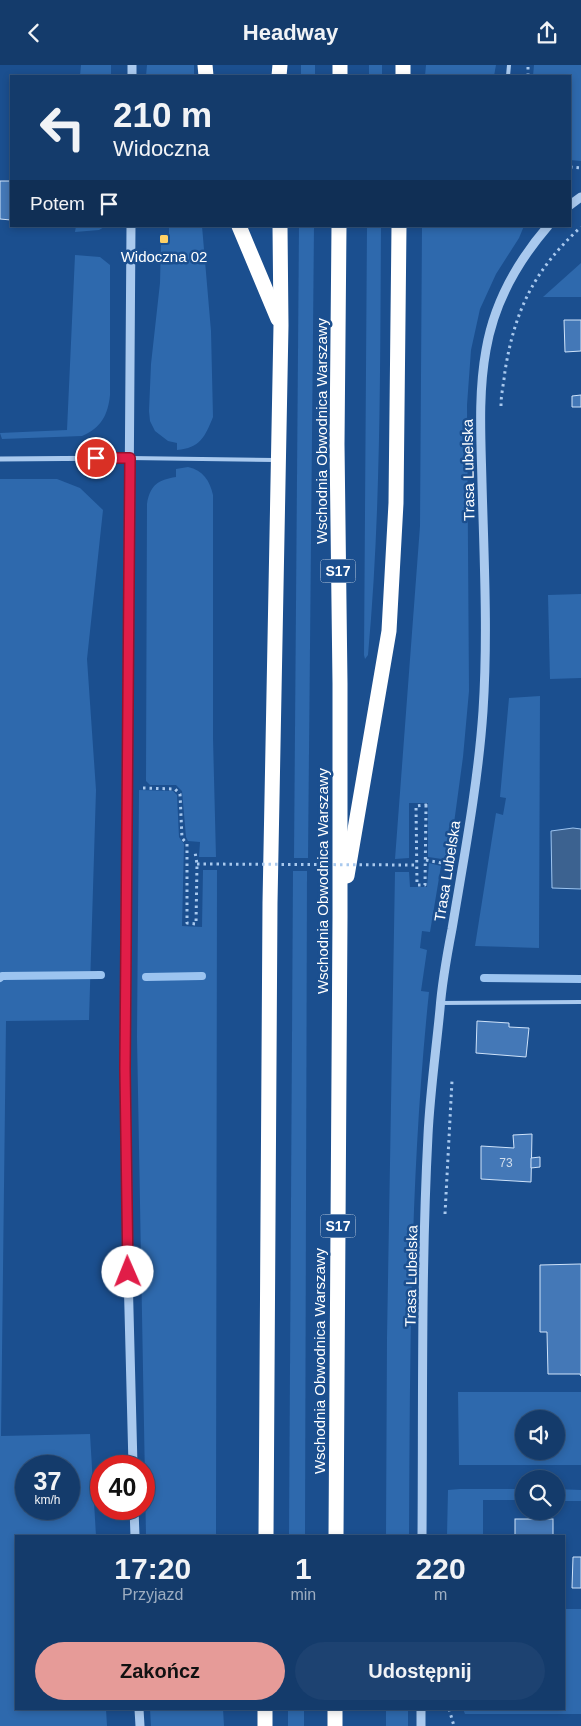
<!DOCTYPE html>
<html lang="pl">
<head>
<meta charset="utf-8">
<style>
	:root { --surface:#143b6b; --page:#1d4271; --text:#f1f3f6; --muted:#9dadc1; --line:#33557e; --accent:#e69b98 }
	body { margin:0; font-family:Arial,sans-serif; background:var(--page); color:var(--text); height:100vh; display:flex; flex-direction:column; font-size:19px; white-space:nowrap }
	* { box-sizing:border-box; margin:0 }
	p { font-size:16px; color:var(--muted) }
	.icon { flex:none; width:28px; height:28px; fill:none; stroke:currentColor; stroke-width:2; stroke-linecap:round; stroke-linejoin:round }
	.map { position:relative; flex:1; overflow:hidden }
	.side { position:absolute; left:15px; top:1470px; width:550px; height:175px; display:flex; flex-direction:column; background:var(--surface); border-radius:0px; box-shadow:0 2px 8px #0003,0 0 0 1px var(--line) }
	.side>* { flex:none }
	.hud { position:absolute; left:10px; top:10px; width:561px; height:152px; border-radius:0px; box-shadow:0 2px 8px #0003,0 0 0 1px var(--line); background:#143b6b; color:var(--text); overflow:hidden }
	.controls { position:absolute; left:515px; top:1345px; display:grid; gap:10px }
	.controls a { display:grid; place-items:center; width:50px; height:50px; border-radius:50%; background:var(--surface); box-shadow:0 2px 8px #0003,0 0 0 1px var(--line); font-size:25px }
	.speed { position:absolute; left:15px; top:1390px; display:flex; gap:10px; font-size:25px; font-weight:700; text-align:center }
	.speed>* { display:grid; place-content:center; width:65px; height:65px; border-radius:50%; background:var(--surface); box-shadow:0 2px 8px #0003,0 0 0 1px var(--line); line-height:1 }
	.speed small { font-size:12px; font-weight:400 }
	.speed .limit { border:8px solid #d22; background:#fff; color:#111 }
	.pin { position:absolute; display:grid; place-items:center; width:42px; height:42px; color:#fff; margin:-21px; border:2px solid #fff; border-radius:50%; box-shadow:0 1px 5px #0007 }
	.me { position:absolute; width:55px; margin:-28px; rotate:359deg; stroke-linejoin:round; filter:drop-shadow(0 0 4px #0008) }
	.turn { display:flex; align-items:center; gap:18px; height:105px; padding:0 20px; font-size:22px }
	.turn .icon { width:65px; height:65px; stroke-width:2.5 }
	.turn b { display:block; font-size:35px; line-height:42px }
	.then { display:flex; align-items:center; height:48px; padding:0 20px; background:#0003; gap:10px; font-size:19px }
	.eta { display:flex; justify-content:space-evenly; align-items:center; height:85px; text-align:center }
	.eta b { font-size:30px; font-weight:600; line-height:35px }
	.cta { display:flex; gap:10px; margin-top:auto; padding:10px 20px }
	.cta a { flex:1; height:58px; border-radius:30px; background:var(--accent); color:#111; font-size:20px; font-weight:600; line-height:58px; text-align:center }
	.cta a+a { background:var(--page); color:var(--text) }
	header { display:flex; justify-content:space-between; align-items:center; height:65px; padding:0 20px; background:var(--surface); font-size:22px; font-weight:600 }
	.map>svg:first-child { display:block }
	.green { fill:#2e69ad; fill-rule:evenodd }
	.water { fill:#3c6290; stroke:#9cc4f0 }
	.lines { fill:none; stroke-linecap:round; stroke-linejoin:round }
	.stream { stroke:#9cc4f0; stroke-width:8 }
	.building { fill:#4478b7; stroke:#cfe3fa }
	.path { stroke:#a9c9ee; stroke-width:3; stroke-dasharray:2.5 4; stroke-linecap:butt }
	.service { stroke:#a9c9ee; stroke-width:4 }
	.minor { stroke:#a9c9ee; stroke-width:5 }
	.tertiary { stroke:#a9c9ee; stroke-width:9 }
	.motorway { stroke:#fff; stroke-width:15 }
	.path-bridge { stroke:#a9c9ee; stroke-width:3; stroke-dasharray:2.5 4; stroke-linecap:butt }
	.route-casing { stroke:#92132f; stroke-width:12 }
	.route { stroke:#e11d48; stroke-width:9 }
	.poi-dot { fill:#ffd166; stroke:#1b4f8f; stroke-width:2 }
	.labels { text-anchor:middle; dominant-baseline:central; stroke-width:5; stroke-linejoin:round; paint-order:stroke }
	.number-label { font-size:12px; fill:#d0dded }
	.shield { fill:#1b4f8f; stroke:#bbcadd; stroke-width:1 }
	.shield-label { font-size:14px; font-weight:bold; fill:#fff }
	.poi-label { font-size:15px; fill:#fff; stroke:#1b4f8f }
	.street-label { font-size:15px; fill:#fff; stroke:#1b4f8f }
</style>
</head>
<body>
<header><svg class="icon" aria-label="back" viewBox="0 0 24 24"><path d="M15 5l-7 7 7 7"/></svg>Headway<svg class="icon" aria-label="share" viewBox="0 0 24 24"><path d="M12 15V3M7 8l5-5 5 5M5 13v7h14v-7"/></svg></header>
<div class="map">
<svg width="581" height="1661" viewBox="0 0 581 1661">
	<rect width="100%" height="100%" fill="#1b4f8f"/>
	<g class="green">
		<path d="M81,0H111V11H80Z"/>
		<path d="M147,0H194V11H146Z"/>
		<rect x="301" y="0" width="14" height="11"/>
		<rect x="369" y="0" width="13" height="11"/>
		<path d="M426,0H496L494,11H425Z"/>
		<path d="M534,0H581V96L570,95V11H533Z"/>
		<path d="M76,161H106L99,165L75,167Z"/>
		<path d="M161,161H202L211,266L213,352C205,372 200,383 177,385V378L168,376L155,366L150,356L149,346L151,299L160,218L161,179L169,178V163H161Z"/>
		<path d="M299,161H314L308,793H294Z"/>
		<path d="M367,161H381C380,304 381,448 368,590L365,594L364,590Z"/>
		<path d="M422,161H524L519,173L496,209L480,244L471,285L467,340L469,626L463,692L449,795L428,792V738H409V793L395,794L420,461Z"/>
		<path d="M75,190L100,192L110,200V330C108,350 101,363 82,371L2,374L0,368L67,365Z"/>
		<path d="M581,198V232H543Z"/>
		<path d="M188,402C203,405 210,416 213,430V673L216,792H199L200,777L188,776L186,772L182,726L176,720H150L146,716L147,439C150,420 158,415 176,412V404Z"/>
		<path d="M0,414H57L80,423L103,445L87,594L96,725L89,955L6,956L1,1371L90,1369L96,1471H16V1644H106L107,1661H0ZM26,1401H69V1444H26Z"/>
		<path d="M581,529V613L550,614L548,530Z"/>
		<path d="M540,631L539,883L475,881L496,748L503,750L506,733L500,732L509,633Z"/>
		<path d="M139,725L173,726L177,730L179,772L184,779L182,861L202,862L203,805H217L216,1471H146L137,972Z"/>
		<path d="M429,798L441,801L430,867L422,866L420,883L427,885L421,926L429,927C410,1108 410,1290 409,1471H386L387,1273L395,807H409L410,822H427Z"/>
		<path d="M293,806H307L305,1471H289Z"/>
		<path d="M458,1327H581V1400H459ZM524,1354H556V1386H524Z"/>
		<path d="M460,1424H524V1435H483V1471H447L448,1425Z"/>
		<path d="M556,1424L581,1425V1436H556Z"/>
		<path d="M564,1544H581V1649H465L463,1644H564Z"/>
		<path d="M150,1644H223L224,1661H151Z"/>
		<rect x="288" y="1644" width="16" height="17"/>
		<rect x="386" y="1644" width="22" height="17"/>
	</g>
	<path class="water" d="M573,763L581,764V824L552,823L551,766Z"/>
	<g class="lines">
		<g class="stream">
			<path d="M146,912L202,911"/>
			<path d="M0,913L2,911L101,910"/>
			<path d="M484,913L581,914"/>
		</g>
	</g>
	<g class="building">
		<path d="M0,116H11V155L0,154Z"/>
		<path d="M564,255H581V286L565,287Z"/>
		<path d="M581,330V342H572V331Z"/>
		<path d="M477,956L509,958V962L529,963L526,992L476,988Z"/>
		<path d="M532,1069L531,1117L481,1114V1081L514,1083L513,1070Z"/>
		<path d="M540,1092V1102L531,1103V1093Z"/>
		<path d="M580,1199H581V1311L580,1309H548L547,1267H540V1200Z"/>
		<rect x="515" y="1454" width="38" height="17"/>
		<path d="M573,1492H581V1523H572Z"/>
	</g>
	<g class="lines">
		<g class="path">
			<path d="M528,11V0"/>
			<path d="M570,102L581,103"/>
			<path d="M501,341C501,329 504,317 505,306C515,244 535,204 581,162"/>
			<path d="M143,723L175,724L180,729L182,773L187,779V858L196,859L197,799L195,787"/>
			<path d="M426,740L425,820H417L416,741Z"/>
			<path d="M426,795L447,799"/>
			<path d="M445,1149L452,1016"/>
			<path d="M449,1644L454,1661"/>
		</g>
		<g class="service">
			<path d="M508,11L509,0"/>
			<path d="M129,393L275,395"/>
			<path d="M440,938L581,937"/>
		</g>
		<path class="minor" d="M0,394L129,393"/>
		<g class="tertiary">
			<path d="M132,11V0"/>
			<path d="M570,140L581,132"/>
			<path d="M131,161L125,1004L128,1207L133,1401"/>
			<path d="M134,1444L135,1471"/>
			<path d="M422,1471C423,1338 421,1204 428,1070C430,1028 436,986 440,944C442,917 447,890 452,864C464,792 478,719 483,646C488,570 484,494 482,418C481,374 478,329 486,285C494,238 517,197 548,161"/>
			<path d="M139,1644L140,1661"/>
			<path d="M421,1661V1644"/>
		</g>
		<g class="motorway">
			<path d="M205,0L206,11"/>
			<path d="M279,11L280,0"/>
			<path d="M340,11V0"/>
			<path d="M403,11V0"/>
			<path d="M239,161L278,254"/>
			<path d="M347,811L389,566L396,438L399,161"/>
			<path d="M266,1471L270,838L281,260L280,161"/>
			<path d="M336,1471L340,852V619L337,379L339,161"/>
			<path d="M265,1661V1644"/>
			<path d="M335,1661V1644"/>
		</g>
		<path class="path-bridge" d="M197,799L416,800"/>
	</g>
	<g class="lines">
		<g class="route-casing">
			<path id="route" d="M96,393H130L125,1004L128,1207"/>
		</g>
		<use href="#route" class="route"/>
	</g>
	<rect class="poi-dot" x="159" y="169" width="10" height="10" rx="2.5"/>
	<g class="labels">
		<g class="number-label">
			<text x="506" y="1098">73</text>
		</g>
		<g class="shield">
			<rect x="320.5" y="494.5" width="35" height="23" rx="4"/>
			<rect x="320.5" y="1149.5" width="35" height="23" rx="4"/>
		</g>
		<g class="shield-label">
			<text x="338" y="506">S17</text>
			<text x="338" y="1161">S17</text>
		</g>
		<g class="poi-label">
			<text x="164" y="191">Widoczna 02</text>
		</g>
		<g class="street-label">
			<text transform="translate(321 366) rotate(-90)">Wschodnia Obwodnica Warszawy</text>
			<text transform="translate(468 405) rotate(-91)">Trasa Lubelska</text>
			<text transform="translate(447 806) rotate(-81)">Trasa Lubelska</text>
			<text transform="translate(322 816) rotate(-90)">Wschodnia Obwodnica Warszawy</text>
			<text transform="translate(411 1211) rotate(-89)">Trasa Lubelska</text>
			<text transform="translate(319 1296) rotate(-90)">Wschodnia Obwodnica Warszawy</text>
		</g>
	</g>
</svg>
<div class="controls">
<a><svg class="icon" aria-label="sound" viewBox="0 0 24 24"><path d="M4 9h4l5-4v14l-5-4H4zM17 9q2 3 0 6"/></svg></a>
<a><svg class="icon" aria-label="search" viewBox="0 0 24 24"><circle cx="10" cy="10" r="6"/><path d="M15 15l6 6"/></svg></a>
</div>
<div class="speed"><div>37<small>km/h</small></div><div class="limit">40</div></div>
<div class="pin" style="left:96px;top:393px;background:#d93025"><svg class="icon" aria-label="arrive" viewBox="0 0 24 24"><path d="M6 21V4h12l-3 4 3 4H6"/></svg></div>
<svg class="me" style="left:128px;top:1207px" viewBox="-20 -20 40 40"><circle r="19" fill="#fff"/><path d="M0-13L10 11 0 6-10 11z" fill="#e11d48"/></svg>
<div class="hud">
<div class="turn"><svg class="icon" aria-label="left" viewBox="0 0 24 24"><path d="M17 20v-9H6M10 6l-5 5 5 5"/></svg><div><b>210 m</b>Widoczna</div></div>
<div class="then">Potem<svg class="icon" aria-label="arrive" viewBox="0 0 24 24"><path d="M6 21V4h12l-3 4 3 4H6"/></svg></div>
</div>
<section class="side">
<div class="eta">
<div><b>17:20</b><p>Przyjazd</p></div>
<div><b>1</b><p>min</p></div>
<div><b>220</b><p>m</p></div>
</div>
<div class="cta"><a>Zakończ</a><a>Udostępnij</a></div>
</section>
</div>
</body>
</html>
